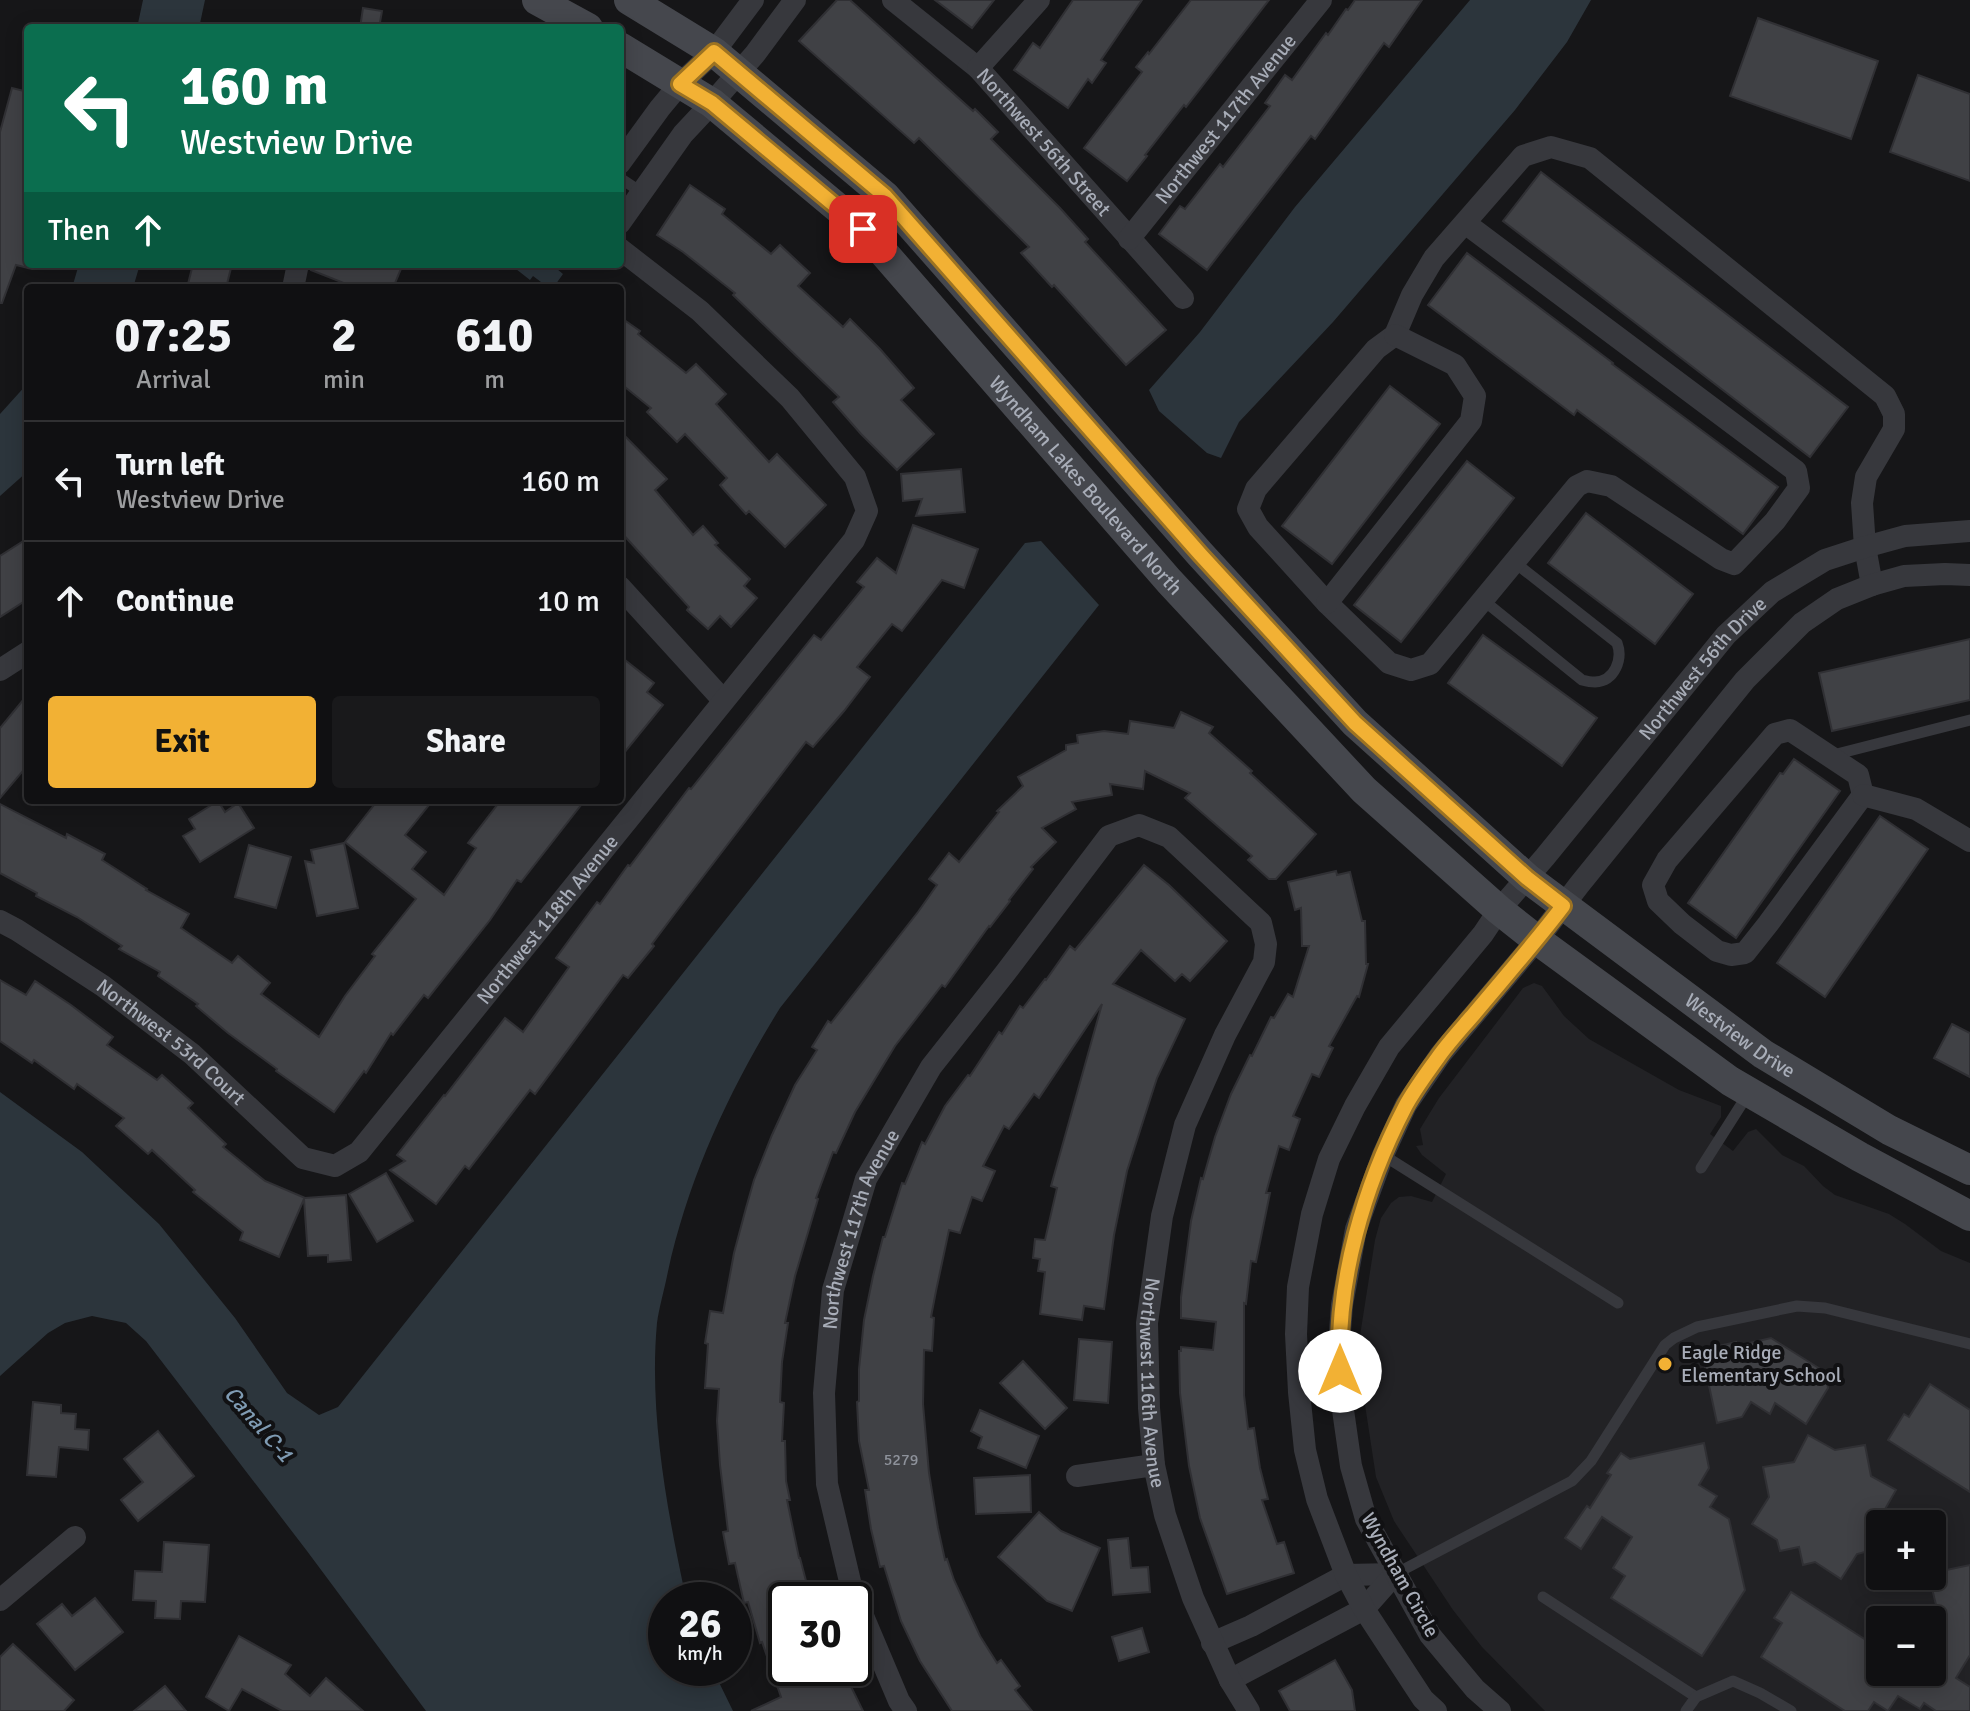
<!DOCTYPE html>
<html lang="en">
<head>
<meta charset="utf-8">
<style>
	:root { --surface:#101012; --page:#19191b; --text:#f1f3f6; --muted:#9c9d9f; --line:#303032; --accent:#f2b134 }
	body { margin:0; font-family:Signika,sans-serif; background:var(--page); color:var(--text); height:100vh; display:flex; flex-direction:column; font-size:30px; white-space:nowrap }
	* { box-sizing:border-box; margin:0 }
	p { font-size:26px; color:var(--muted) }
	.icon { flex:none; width:44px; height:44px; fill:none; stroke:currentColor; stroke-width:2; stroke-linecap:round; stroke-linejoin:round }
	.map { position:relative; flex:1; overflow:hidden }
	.details { position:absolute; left:24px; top:284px; width:600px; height:520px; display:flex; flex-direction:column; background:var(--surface); border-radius:8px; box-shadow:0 4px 20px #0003,0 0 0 2px var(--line) }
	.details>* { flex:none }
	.top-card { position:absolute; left:24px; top:24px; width:600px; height:244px; border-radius:8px; box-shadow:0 4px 20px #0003,0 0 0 2px var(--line); background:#0b6e4f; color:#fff; overflow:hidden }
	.fabs { position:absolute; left:1866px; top:1510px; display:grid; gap:16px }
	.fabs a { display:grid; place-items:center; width:80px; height:80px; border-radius:8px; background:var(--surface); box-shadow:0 4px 20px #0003,0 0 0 2px var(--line); font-size:40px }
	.speed { position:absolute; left:648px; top:1582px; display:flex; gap:16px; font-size:40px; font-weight:700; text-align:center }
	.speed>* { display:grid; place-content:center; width:104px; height:104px; border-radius:50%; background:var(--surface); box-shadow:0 4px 20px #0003,0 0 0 2px var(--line); line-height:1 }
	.speed small { font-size:20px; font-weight:400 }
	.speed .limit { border:4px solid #111; border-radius:12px; background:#fff; color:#111 }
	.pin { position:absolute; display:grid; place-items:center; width:68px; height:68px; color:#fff; margin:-34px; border-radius:16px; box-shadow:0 4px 12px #0006 }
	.me { position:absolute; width:88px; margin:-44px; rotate:0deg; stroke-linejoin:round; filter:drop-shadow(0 0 6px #0008) }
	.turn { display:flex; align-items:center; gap:28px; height:168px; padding:0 24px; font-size:36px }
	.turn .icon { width:104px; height:104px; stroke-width:2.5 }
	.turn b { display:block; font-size:56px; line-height:68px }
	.then { display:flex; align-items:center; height:76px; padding:0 24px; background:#0003; gap:16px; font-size:30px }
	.eta { display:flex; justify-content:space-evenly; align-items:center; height:136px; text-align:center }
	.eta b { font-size:48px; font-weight:700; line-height:56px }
	.action { display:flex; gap:16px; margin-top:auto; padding:16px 24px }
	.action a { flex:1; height:92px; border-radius:8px; background:var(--accent); color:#111; font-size:32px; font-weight:700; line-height:92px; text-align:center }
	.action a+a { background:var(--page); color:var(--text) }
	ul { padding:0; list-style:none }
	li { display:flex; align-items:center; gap:24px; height:120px; padding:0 24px; border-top:2px solid var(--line) }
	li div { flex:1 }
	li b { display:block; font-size:30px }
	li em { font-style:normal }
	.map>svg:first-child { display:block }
	.built { fill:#222225; fill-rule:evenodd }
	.water { fill:#2c353c }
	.building { fill:#404145; stroke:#303034; stroke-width:2 }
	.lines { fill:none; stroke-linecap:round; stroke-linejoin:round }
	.lane { stroke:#37383d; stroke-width:11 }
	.street { stroke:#37383d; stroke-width:22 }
	.secondary { stroke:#45474d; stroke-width:30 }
	.route-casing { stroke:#9d7322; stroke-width:20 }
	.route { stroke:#f2b134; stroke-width:14 }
	.poi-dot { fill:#f2b134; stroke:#111113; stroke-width:3 }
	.labels { text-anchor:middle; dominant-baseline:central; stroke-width:8; stroke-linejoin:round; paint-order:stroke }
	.number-label { font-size:16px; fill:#8e929b }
	.street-label { font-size:20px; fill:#a8adb8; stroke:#111113 }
	.poi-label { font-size:20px; fill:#a8adb8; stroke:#111113; text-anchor:start }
	.water-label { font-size:22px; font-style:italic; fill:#7f9bb3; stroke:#111113 }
</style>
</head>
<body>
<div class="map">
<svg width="1970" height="1711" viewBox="0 0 1970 1711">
	<rect width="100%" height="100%" fill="#161618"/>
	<path class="built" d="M1534,983L1542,986L1564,1016L1589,1039L1679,1090L1721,1106V1117L1710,1134L1733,1151L1748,1132L1756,1129L1782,1155L1804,1166L1823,1186L1835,1195L1889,1214L1905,1224L1941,1251L1970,1263V1711H1545L1482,1647L1453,1610L1394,1521L1376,1477L1362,1385L1359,1342L1375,1240L1381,1218L1391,1203L1399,1197L1411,1196L1432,1202L1446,1174L1422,1155L1416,1146L1423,1145L1420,1129L1439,1098L1523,988ZM1880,1524H1932V1576H1880ZM1880,1620H1932V1672H1880Z"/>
	<g class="water">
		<path d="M143,0H205L199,28H137Z"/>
		<path d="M1470,0H1591L1567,42L1515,110L1333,322L1239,422L1221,458L1207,453L1159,411L1149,390L1200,332L1295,207Z"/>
		<path d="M79,264H140L133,288H72Z"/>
		<path d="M520,264H562L557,269L563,274L553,288H549L533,276L530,280L516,269Z"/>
		<path d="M28,383V471L0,496V414Z"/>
		<path d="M1041,541L1099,605L780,1008C729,1090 687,1181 667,1276C664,1291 659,1308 657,1323C649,1410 666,1504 684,1589L688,1600H666V1668H712L733,1711H426L307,1551L146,1341L126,1323L92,1316L65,1323L48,1333L0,1376V1092L82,1152L159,1224L235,1318L287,1393L319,1415L338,1407L1025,543Z"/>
	</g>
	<g class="building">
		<path d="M837,0H850L973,111L975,109L998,132L991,139L1060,208L1088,239L1085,242L1166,330L1126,365L1054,285L1052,287L1021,253L1029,247L919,138L914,143L799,41Z"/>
		<path d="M935,0H994L972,28Z"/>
		<path d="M1073,0H1142L1101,60L1106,63L1092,83L1088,79L1068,108L1014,70L1033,43L1040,48Z"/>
		<path d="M1191,0H1269L1186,107L1184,105L1145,155L1147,156L1127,181L1084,148L1142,72L1136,67L1148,52L1149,54Z"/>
		<path d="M1355,0H1422L1389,47L1384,43L1315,139L1311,136L1207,270L1159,234L1180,206L1185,209L1220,164L1223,167L1270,106L1265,103L1285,75L1292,80L1326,33L1328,35L1346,9L1348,10Z"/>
		<path d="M363,8L382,11L379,28H360Z"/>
		<path d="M1758,18L1878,61L1851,139L1730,96Z"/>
		<path d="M1918,75L1970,94V181L1890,152Z"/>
		<path d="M12,88L28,92V268L16,265L2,303H0V132Z"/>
		<path d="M1541,172L1848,407L1810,457L1503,221Z"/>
		<path d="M690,185L725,209L722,214L771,254L780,245L810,273L798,286L843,327L850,319L880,349L914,388L901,400L934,434L897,470L861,434L833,402L839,397L733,295L735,293L683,252L657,235Z"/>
		<path d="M1467,253L1613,363L1612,364L1778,487L1743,534L1577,410L1574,415L1428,305Z"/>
		<path d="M193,264H232L226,288H187Z"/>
		<path d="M312,264H403L393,288H343L344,283L311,270Z"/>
		<path d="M620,317L640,331L638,334L686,373L696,364L726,394L716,404L769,462L777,454L826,505L785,547L749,511L746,514L726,492L720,485L727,478L685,434L677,442L647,412L651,408L620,383Z"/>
		<path d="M1390,386L1440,424L1332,564L1282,526Z"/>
		<path d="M620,431L667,479L655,490L693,535L703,526L718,543L715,545L750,579L744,586L757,598L731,627L720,616L708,629L687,610L689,607L620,531Z"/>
		<path d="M1467,461L1514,498L1401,642L1354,605Z"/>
		<path d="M961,469L965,512L916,516L922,499L903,501L901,474Z"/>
		<path d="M1586,513L1693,594L1655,644L1548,563Z"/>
		<path d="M913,525L978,549L964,588L942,580L902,631L892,624L857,667L870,677L844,711L813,747L806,742L676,912L652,944L654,946L628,978L623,975L535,1094L530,1090L469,1169L465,1166L436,1204L390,1170L405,1161L397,1155L444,1095L445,1096L505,1018L523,1032L569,967L556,958L572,936L597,902L600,904L628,865L630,866L689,788L691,789L814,635L821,640L864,587L857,582L877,558L896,573Z"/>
		<path d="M28,538V599L0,617V556Z"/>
		<path d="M1483,635L1597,718L1562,766L1448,683Z"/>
		<path d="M1970,639V700L1832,731L1819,673Z"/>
		<path d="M620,656L654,683L647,692L663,705L620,758Z"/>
		<path d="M28,694V765L0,798V728Z"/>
		<path d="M1181,712L1213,727L1209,733L1252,771L1250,773L1316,834L1276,879H1269L1248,860L1252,856L1185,798L1190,793L1145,771L1143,789L1110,784L1112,795L1072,802L1076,809L1042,828L1056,842L1031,867L1033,869L1009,900L1010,901L990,927L989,926L945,987L942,985L895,1046L855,1112L836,1153L833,1152L816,1198L818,1199L795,1276L785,1323H788L782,1362L780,1402L784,1403L782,1441H785L786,1481L790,1500H787L799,1558H800L811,1600H786V1668H842L863,1711H751L781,1697L762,1642L760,1643L748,1602L744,1603L735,1563L729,1564L723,1532L728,1531L720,1465L717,1421L719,1389L705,1388L708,1344L705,1343L710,1311L723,1313L734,1253L746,1208L754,1180L772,1135L795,1085L817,1050L812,1047L828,1021L831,1023L918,912L937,885L929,879L949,853L959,862L999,812L997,811L1023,786L1018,777L1066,750V745L1078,743L1077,735L1104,731L1128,734L1130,721L1174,728Z"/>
		<path d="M1794,759L1840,791L1736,938L1688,903L1780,773L1783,774Z"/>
		<path d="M378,800H433L405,835L426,852L412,869L444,895L476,848L468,843L501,800H585L521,882L517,880L490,920L428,998L424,995L393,1035L391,1033L366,1073L364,1071L334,1112L276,1071L277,1069L228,1033L196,1006L198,1004L158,976L160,972L119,949L122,946L77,917L36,896L37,893L0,873V804L66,838L67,834L105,854L102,860L147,889L146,890L189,914L181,928L232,963L238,956L270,983L261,994L319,1037L345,996L375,956L372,954L416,899L345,842Z"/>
		<path d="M218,801L225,812L238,803L254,828L200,862L183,836L195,829L189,819Z"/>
		<path d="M1880,816L1928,849L1825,997L1777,963Z"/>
		<path d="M344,843L358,908L317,916L305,861L314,863L311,850Z"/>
		<path d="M249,845L291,857L276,908L235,897Z"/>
		<path d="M1144,865L1169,885L1227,941L1190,981L1182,974L1175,981L1141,950L1113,984L1185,1019L1157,1078L1127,1171L1114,1235L1104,1309L1084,1306L1082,1320L1040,1314L1045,1272L1038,1271L1040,1259L1033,1258L1035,1239L1045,1240L1057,1188L1051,1186L1102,1004L1039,1098L1034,1094L1009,1129L1004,1126L983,1166L995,1171L982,1201L972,1197L960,1233L949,1230L936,1291L931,1317L934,1318L932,1351L924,1350L923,1404L929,1473L938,1528L945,1560L947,1559L954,1580L980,1636L997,1663L1001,1660L1020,1686L1015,1690L1032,1711H952L920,1661L901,1621L884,1566L880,1567L871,1529L865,1490H869L859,1441L857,1402L859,1401V1369L864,1320L873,1276L883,1237H885L902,1183L905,1184L922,1142L925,1144L945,1106L968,1075L970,1076L999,1032L1002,1034L1020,1006L1023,1008L1045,979L1046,980L1070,946L1075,950Z"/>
		<path d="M1336,871L1337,875L1350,872L1362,921H1365L1366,964H1368L1359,997L1357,996L1329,1046L1333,1048L1319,1077L1312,1074L1293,1116L1300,1119L1289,1150L1279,1146L1266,1193H1270L1256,1262L1251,1261L1246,1304L1244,1303V1395L1248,1429L1254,1428L1260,1468L1268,1499L1262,1500L1277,1544L1284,1542L1294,1573L1227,1594L1200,1518L1189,1466L1180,1393L1179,1351H1181V1347L1213,1350L1216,1322L1181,1318V1297L1191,1221L1201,1178L1203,1179L1215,1137L1231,1094L1250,1055L1252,1056L1271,1017L1274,1018L1288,994L1293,997L1309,946H1302L1301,908L1295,910L1288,882Z"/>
		<path d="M0,980L26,995L35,981L71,1005L113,1037L107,1045L157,1080L162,1075L193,1103L188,1108L226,1144L223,1147L265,1181L305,1198L346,1195L351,1260L328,1262V1255L308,1256L304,1199L279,1257L240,1240L243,1232L193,1192L195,1190L152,1150L148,1154L116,1126L124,1118L77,1084L74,1089L34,1060L32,1063L0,1041Z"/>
		<path d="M1952,1024L1970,1033V1077L1934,1058Z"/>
		<path d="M386,1173L413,1221L377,1242L349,1194Z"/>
		<path d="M1771,1338L1825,1372L1828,1388L1806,1424L1775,1403L1770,1414L1751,1402L1742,1417L1717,1423L1702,1353L1710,1351V1348L1736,1342V1346Z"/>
		<path d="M1079,1339L1112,1342L1108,1403L1074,1400Z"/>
		<path d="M1023,1361L1067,1408L1045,1429L1000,1383Z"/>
		<path d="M1930,1384L1970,1410V1492L1888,1440L1904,1414L1909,1417Z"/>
		<path d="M33,1402L61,1405V1413L76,1414L75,1429L89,1430L88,1450L59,1447L56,1477L27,1475Z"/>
		<path d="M980,1410L1039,1436L1026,1468L978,1448L982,1437L971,1431Z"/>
		<path d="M158,1431L194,1476L138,1521L121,1500L143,1482L124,1459Z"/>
		<path d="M1808,1435L1835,1450L1865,1445L1871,1476L1896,1490L1880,1518V1548L1857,1554L1841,1579L1815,1562L1803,1565L1799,1547L1780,1551L1777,1540L1752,1524L1769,1497L1763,1467L1794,1462Z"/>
		<path d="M1704,1443L1709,1468L1699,1485L1717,1496L1710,1507L1729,1519L1745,1590L1702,1656L1611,1598L1625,1576L1613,1568L1632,1537L1602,1517L1581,1549L1565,1538L1587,1506L1590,1508L1611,1475L1607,1473L1621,1453L1630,1459Z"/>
		<path d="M1030,1475L1031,1512L976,1514L974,1478Z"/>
		<path d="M1039,1512L1061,1531L1100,1548L1072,1611L1047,1601L998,1557Z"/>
		<path d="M1128,1538L1131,1568L1148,1567L1150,1592L1113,1595L1108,1540Z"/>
		<path d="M164,1542L209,1545L205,1602L181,1601L180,1619L155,1618L156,1601L133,1600L135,1571L162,1572Z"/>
		<path d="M1970,1565V1655L1956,1678L1970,1687V1711H1936L1924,1703L1920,1709L1898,1696L1888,1711L1874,1702L1868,1711H1845L1761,1657L1782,1623L1774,1618L1791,1592L1880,1649V1672H1932V1634L1945,1642L1929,1576H1932V1573Z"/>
		<path d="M95,1598L123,1632L75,1670L37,1624L62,1604L72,1616Z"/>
		<path d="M1142,1628L1149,1652L1119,1661L1112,1637Z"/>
		<path d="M239,1636L291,1665L285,1674L310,1696L326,1678L363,1711H282L242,1689L229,1711L206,1697Z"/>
		<path d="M13,1644L74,1700L64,1711H0V1657Z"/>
		<path d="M1335,1660L1352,1690L1355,1711H1290L1279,1691Z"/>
		<path d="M165,1686L186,1711H134Z"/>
	</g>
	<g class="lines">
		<g class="lane">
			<path d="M620,178L641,192"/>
			<path d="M1483,600L1582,680C1586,681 1591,682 1595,682C1615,681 1623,659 1617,643L1514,562"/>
			<path d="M1829,756L1970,720"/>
			<path d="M1383,1155L1618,1303"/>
			<path d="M1701,1168L1748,1094"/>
			<path d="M1395,1574L1572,1481L1591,1461L1665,1345L1674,1338L1697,1327L1797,1306L1825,1308L1970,1344"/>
			<path d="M1543,1597L1696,1697"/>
			<path d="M1686,1711L1696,1697L1733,1681L1760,1693L1791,1711"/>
		</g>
		<g class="street">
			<path id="s1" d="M893,0L978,68L1183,298"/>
			<path d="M978,68L1039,0"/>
			<path d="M620,163L660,108L680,84L714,52L753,0"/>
			<path d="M620,223L683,134L712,103L755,54L795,0"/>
			<path d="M1465,223L1796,471L1799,488L1775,521L1734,564L1721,559L1611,486L1587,481L1577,486L1430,664L1411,670L1389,663L1327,603L1258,527L1248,509L1256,489L1376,349L1395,335L1412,295L1434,258L1523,156L1551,147L1590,158L1885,396L1894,414V429L1866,477L1862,503L1865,547L1872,585"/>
			<path id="s2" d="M1129,239L1321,0"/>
			<path d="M293,288L298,264"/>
			<path d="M620,587L723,700"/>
			<path d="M1327,603L1471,421L1475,396L1455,365L1395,335"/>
			<path d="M0,670L28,652"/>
			<path d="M1790,730L1858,775L1863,795L1768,924L1745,953L1731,955L1717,951L1682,924L1658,901L1653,885L1667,860L1775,734Z"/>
			<path d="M1863,795L1916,809L1970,841"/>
			<path id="s3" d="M0,921L17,930L103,986L192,1054L303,1158L335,1166L359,1152L854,540L867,511L855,477L790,398L700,311L620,249"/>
			<path d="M1077,1476L1154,1465"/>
			<path d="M0,1600L75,1537"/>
			<path d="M1212,1643L1251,1626L1346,1575L1395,1574"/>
			<path d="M1230,1680L1364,1609L1395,1574"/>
			<path id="s4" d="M906,1711L899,1701L852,1590L827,1484L824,1393L833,1290L866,1179L931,1067L1006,972L1109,836L1139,825L1169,837L1261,923L1266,944L1264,962L1225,1035L1185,1125L1162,1216L1147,1323L1149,1408L1154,1465L1165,1515L1193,1598L1230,1680L1249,1711"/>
			<path id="s5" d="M1436,1711L1423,1699L1364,1609L1346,1575L1317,1499L1305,1450L1299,1392L1296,1334L1298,1287L1312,1214L1329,1159L1355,1106L1389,1047L1483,934L1499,910L1545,857L1726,635L1772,592L1825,560L1865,547L1905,536L1970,531"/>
			<path d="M1500,1711L1475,1689L1430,1635L1366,1519L1351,1466L1341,1396L1339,1345L1342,1305L1356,1229L1383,1155L1406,1105L1441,1054L1537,940L1579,885L1745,680L1802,623L1837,599L1872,585L1904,576L1945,574L1970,575"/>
		</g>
		<g class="secondary">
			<path d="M537,0L588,28"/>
			<path id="s6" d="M629,0L714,52L885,196L1200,554L1355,723L1527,878L1763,1054L1889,1130L1970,1170"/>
			<path id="s7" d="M620,47L712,103L863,229L1169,581L1364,790L1499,910L1537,940L1730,1081L1860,1157L1970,1216"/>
		</g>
	</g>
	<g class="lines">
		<g class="route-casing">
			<path id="route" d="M863,229L712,103L680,84L714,52L885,196L1200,554L1355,723L1527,878L1563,906C1535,943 1504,978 1474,1014C1462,1028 1449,1042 1439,1056C1427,1073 1414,1090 1405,1107C1364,1186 1336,1281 1340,1371"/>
		</g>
		<use href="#route" class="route"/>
	</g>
	<circle class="poi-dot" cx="1665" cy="1364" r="8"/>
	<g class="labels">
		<g class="number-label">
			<text x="901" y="1460">5279</text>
		</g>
		<g class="street-label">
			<text stroke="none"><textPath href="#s2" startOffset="154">Northwest 117th Avenue</textPath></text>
			<text stroke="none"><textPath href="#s1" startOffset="208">Northwest 56th Street</textPath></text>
			<text stroke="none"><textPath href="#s7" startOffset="644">Wyndham Lakes Boulevard North</textPath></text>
			<text stroke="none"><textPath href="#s5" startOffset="1210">Northwest 56th Drive</textPath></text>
			<text stroke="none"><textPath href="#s3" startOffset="746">Northwest 118th Avenue</textPath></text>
			<text stroke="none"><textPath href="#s6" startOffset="1526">Westview Drive</textPath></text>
			<text stroke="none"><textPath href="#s3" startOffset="210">Northwest 53rd Court</textPath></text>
			<text stroke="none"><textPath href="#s4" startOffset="502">Northwest 117th Avenue</textPath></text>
			<text stroke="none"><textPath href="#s4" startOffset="1646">Northwest 116th Avenue</textPath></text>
			<text transform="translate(1400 1575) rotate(61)">Wyndham Circle</text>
		</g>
		<g class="poi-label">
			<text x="1681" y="1352">Eagle Ridge<tspan x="1681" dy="23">Elementary School</tspan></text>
		</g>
		<g class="water-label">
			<text transform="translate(259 1424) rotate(49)">Canal C-1</text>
		</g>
	</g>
</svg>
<div class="fabs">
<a>+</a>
<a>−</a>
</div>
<div class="speed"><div>26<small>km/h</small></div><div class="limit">30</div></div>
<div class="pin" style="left:863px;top:229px;background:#d93025"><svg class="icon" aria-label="arrive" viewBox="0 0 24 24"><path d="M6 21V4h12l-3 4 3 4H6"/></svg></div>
<svg class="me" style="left:1340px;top:1371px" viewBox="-20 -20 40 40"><circle r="19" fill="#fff"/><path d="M0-13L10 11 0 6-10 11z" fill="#f2b134"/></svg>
<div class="top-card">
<div class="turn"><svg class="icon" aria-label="left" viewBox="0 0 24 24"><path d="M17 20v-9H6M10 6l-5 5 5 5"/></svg><div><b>160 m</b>Westview Drive</div></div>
<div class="then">Then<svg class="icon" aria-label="ahead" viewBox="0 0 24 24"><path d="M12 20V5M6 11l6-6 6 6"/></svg></div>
</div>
<section class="details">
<div class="eta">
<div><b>07:25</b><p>Arrival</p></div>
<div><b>2</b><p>min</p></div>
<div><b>610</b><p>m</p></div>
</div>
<ul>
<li><svg class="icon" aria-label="left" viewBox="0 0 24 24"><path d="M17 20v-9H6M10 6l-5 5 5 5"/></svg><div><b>Turn left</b><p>Westview Drive</p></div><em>160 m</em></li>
<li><svg class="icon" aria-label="ahead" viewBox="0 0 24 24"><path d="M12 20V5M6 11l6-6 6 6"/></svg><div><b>Continue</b></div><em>10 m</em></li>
</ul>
<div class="action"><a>Exit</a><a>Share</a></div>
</section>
</div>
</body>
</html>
